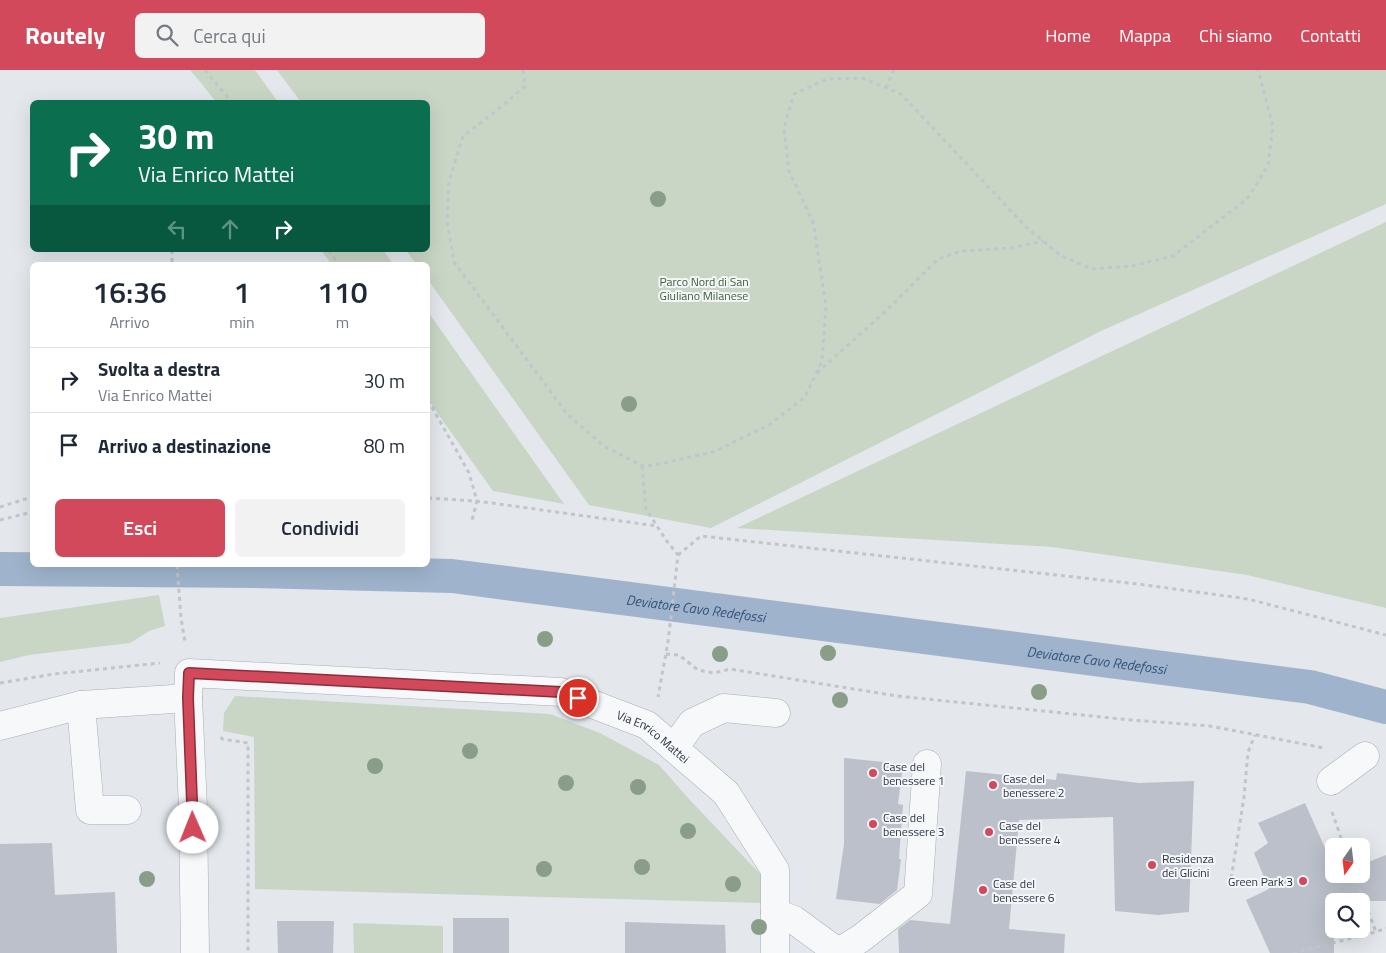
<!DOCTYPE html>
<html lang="it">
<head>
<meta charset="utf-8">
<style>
	:root { --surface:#fff; --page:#f2f2f3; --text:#1f2937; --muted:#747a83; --line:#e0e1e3; --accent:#d1495b }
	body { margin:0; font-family:"Titillium Web",sans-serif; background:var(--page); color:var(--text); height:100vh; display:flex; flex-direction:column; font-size:19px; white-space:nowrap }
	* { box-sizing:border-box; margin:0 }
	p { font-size:16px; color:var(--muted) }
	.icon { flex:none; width:28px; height:28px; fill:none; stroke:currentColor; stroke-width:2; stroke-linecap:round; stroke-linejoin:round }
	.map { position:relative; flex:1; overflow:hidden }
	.side { position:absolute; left:30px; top:192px; width:400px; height:305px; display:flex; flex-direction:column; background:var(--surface); border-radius:8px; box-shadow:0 5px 20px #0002 }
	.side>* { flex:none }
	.banner { position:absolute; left:30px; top:30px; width:400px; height:152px; border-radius:8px; box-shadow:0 5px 20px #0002; background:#0b6e4f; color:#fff; overflow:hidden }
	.needle { width:32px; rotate:194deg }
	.fabs { position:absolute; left:1325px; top:768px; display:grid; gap:10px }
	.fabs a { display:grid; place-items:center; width:45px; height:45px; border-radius:8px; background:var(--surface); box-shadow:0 5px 20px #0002; font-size:25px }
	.pin { position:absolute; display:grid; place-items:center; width:42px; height:42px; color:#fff; margin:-21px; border:2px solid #fff; border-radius:50%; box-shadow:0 1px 5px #0007 }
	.me { position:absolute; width:55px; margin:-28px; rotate:359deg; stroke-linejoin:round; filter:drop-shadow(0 0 4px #0008) }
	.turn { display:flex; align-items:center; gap:18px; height:105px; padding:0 25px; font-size:22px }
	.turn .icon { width:65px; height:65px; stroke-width:2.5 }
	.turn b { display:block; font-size:35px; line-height:42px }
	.lanes { display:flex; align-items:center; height:48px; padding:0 25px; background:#0003; justify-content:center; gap:25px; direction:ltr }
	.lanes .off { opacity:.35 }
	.eta { display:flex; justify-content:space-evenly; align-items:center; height:85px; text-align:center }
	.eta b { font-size:30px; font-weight:600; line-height:35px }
	.button { display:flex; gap:10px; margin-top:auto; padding:10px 25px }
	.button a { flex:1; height:58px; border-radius:8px; background:var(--accent); color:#fff; font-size:20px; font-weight:600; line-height:58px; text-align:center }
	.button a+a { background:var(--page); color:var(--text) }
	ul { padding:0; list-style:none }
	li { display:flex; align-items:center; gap:15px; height:65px; padding:0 25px; border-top:1px solid var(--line) }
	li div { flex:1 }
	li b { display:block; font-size:19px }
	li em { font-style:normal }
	header { display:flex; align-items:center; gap:30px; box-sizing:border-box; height:70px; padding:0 25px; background:var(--accent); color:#fff }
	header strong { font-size:24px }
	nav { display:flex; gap:28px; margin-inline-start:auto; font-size:18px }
	.search { width:350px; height:45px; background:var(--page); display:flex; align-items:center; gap:12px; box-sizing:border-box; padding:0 18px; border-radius:8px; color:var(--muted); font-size:19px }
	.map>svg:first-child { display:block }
	.green { fill:#c9d6c5 }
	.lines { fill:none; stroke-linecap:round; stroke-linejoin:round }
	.canal { stroke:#9fb4cc; stroke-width:34 }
	.building { fill:#bbc0ca }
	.minor-casing { stroke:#a9aeb7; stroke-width:29 }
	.path { stroke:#c2c5cb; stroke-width:3; stroke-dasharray:4 4; stroke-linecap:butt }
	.minor { stroke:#f7f8fa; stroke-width:28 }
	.tree { fill:#899d89 }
	.route-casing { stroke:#882f3b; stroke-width:12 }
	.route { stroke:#d1495b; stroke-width:9 }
	.poi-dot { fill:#d1495b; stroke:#f4f6f9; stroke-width:2 }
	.labels { text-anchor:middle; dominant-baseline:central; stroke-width:4; stroke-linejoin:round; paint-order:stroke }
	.park-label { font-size:12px; fill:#3f6138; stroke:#f4f6f9 }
	.street-label { font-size:12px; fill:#2b3445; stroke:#f4f6f9 }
	.poi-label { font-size:12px; fill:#2b3445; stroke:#f4f6f9; text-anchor:start }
	.water-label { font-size:14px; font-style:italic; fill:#34527a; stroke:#f4f6f9 }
</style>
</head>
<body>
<header>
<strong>Routely</strong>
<div class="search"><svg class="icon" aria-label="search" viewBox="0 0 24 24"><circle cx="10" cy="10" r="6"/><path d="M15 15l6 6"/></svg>Cerca qui</div>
<nav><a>Home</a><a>Mappa</a><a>Chi siamo</a><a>Contatti</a></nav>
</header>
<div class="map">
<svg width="1386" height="883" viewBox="0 0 1386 883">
	<rect width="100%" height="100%" fill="#e4e7ec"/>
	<g class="green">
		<path d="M190,0H255L278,32H216L202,14Z"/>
		<path d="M277,0H1386V134L1101,261L711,458L589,435L428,210V195H417L406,180H428V32H301Z"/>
		<path d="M1386,152V538L1247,505L1052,477L737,458Z"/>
		<path d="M321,180H383L394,195H332Z"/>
		<path d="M428,242L564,434L493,421L428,330Z"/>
		<path d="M159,525L165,556L149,561L130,573L29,585L0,592V548Z"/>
		<path d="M235,626L550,644L600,663L659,695L689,729L761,805L762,833L255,819L254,667L223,661L224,643Z"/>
		<path d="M353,853L443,856V883H354Z"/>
	</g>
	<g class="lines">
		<path class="canal" id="s1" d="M0,499L253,501L452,506L1310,617L1386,637"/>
	</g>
	<g class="building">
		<path d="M844,688L903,694L898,734L903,735L899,789H901L897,820L880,834L836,829L844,774Z"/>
		<path d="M966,701L1056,710L1057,703L1139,713L1194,711L1189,842L1158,845L1115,841L1113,747L1019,750L1009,859L1065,864L1064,883H899L898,859L910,850L950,854Z"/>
		<path d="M1305,733L1334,798V804H1336L1337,805L1340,804H1361V795L1386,785V831H1334V883H1270L1246,830L1269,819L1254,783L1268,773L1258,753Z"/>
		<path d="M52,773L55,825L115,822L117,883H0V774Z"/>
		<rect x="453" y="848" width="56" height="35"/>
		<path d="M277,851H334L333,883H278Z"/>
		<path d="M625,852L725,855L726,883H625Z"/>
	</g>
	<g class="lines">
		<g class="minor-casing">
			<g id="minor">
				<path d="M81,635L90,740H127"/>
				<path d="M0,656L81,635L188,628"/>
				<path d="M674,678L692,653L724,638L776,643"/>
				<path d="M1331,711L1365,686"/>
				<path d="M775,843L794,850L831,877L838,883"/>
				<path id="s2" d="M195,883L193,738L188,628L189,603L561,622L647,655L726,723L775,800V883"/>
				<path d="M837,883L860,869L918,824L927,694"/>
			</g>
		</g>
		<g class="path">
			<path d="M205,0L232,32"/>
			<path d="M523,0L525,16L501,37L463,66L449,111L447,151L454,192L568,345L604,376L642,396L655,395L713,382L769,355L805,327L822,291L826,236L813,152L789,101L784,58L794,24L827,9L862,8L901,24L1026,157L1060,185L1092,199L1132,196L1173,186L1247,129L1268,96L1273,56L1258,0"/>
			<path d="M886,18L894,0"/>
			<path d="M172,180V195"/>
			<path d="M329,180L339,195"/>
			<path d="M817,303L887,240L938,189L961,181L1011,178L1043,171"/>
			<path d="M428,330L469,403L477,431L472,450"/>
			<path d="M642,396L646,439L666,470L678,485L668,572L658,627"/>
			<path d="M428,428L477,431L657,456"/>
			<path d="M0,437L32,427"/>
			<path d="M0,450L32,442"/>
			<path d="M678,485L701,466L1138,514L1248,529L1386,565"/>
			<path d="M177,495L181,548L185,572"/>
			<path d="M666,584L679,585L698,600L714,603L730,599L897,626L1131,650L1210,656L1324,678"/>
			<path d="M0,613L54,604L160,593"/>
			<path d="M221,667L222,669L248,673V883"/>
			<path d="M1332,742L1344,776"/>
			<path d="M1354,804L1376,862"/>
			<path d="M1230,816L1244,727L1248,682L1255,665"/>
			<path d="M1293,883L1376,862L1386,858"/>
		</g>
		<use href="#minor" class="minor"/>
	</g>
	<g class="tree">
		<circle cx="658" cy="129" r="8"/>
		<circle cx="629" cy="334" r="8"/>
		<circle cx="545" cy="569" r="8"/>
		<circle cx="828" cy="583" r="8"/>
		<circle cx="720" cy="584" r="8"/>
		<circle cx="1039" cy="622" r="8"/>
		<circle cx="840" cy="630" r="8"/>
		<circle cx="470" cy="681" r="8"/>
		<circle cx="375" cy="696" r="8"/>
		<circle cx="566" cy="713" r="8"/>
		<circle cx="638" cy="717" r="8"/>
		<circle cx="688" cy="761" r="8"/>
		<circle cx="642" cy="797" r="8"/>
		<circle cx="544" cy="799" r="8"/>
		<circle cx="147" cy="809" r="8"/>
		<circle cx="733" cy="814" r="8"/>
		<circle cx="759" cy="857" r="8"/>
	</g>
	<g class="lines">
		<g class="route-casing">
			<path id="route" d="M193,758L188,628L189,603L561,622L578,628"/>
		</g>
		<use href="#route" class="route"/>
	</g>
	<g class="poi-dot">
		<circle cx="873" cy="703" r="5"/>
		<circle cx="993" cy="715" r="5"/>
		<circle cx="873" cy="754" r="5"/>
		<circle cx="989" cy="762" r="5"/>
		<circle cx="1152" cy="795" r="5"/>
		<circle cx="1303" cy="811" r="5"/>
		<circle cx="983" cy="820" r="5"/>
	</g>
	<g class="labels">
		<g class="park-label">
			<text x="704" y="211">Parco Nord di San<tspan x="704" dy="14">Giuliano Milanese</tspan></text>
		</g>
		<g class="street-label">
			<text stroke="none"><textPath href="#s2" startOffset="756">Via Enrico Mattei</textPath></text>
		</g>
		<g class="poi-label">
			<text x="883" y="696">Case del<tspan x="883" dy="14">benessere 1</tspan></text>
			<text x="1003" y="708">Case del<tspan x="1003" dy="14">benessere 2</tspan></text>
			<text x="883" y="747">Case del<tspan x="883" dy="14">benessere 3</tspan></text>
			<text x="999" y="755">Case del<tspan x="999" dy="14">benessere 4</tspan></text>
			<text x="1162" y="788">Residenza<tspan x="1162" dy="14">dei Glicini</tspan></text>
			<text x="1293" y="811" text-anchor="end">Green Park 3</text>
			<text x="993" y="813">Case del<tspan x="993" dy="14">benessere 6</tspan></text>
		</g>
		<g class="water-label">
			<text stroke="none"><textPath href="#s1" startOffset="698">Deviatore Cavo Redefossi</textPath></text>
			<text stroke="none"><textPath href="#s1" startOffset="1102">Deviatore Cavo Redefossi</textPath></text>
		</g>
	</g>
</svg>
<div class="fabs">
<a><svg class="needle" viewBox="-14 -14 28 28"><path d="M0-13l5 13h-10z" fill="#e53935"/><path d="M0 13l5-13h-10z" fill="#747a83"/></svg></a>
<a><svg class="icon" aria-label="search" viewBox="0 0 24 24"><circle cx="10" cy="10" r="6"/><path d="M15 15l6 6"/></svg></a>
</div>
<div class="pin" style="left:578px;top:628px;background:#d93025"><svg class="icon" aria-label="arrive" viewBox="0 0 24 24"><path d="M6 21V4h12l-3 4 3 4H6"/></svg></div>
<svg class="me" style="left:193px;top:758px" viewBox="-20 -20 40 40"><circle r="19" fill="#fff"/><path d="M0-13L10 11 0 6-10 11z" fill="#d1495b"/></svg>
<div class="banner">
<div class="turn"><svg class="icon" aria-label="right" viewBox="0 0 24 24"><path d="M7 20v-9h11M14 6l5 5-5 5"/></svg><div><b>30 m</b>Via Enrico Mattei</div></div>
<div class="lanes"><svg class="icon off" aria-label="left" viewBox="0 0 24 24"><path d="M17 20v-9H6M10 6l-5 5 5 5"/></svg><svg class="icon off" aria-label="ahead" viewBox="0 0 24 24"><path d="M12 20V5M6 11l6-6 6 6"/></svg><svg class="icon" aria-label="right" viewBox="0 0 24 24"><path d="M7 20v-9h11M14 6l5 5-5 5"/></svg></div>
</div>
<section class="side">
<div class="eta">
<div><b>16:36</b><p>Arrivo</p></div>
<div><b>1</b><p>min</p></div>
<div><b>110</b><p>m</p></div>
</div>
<ul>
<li><svg class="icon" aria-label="right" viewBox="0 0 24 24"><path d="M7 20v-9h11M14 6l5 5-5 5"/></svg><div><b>Svolta a destra</b><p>Via Enrico Mattei</p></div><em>30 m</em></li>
<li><svg class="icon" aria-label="arrive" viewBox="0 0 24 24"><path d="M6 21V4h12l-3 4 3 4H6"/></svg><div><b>Arrivo a destinazione</b></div><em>80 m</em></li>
</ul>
<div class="button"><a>Esci</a><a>Condividi</a></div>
</section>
</div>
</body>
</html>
